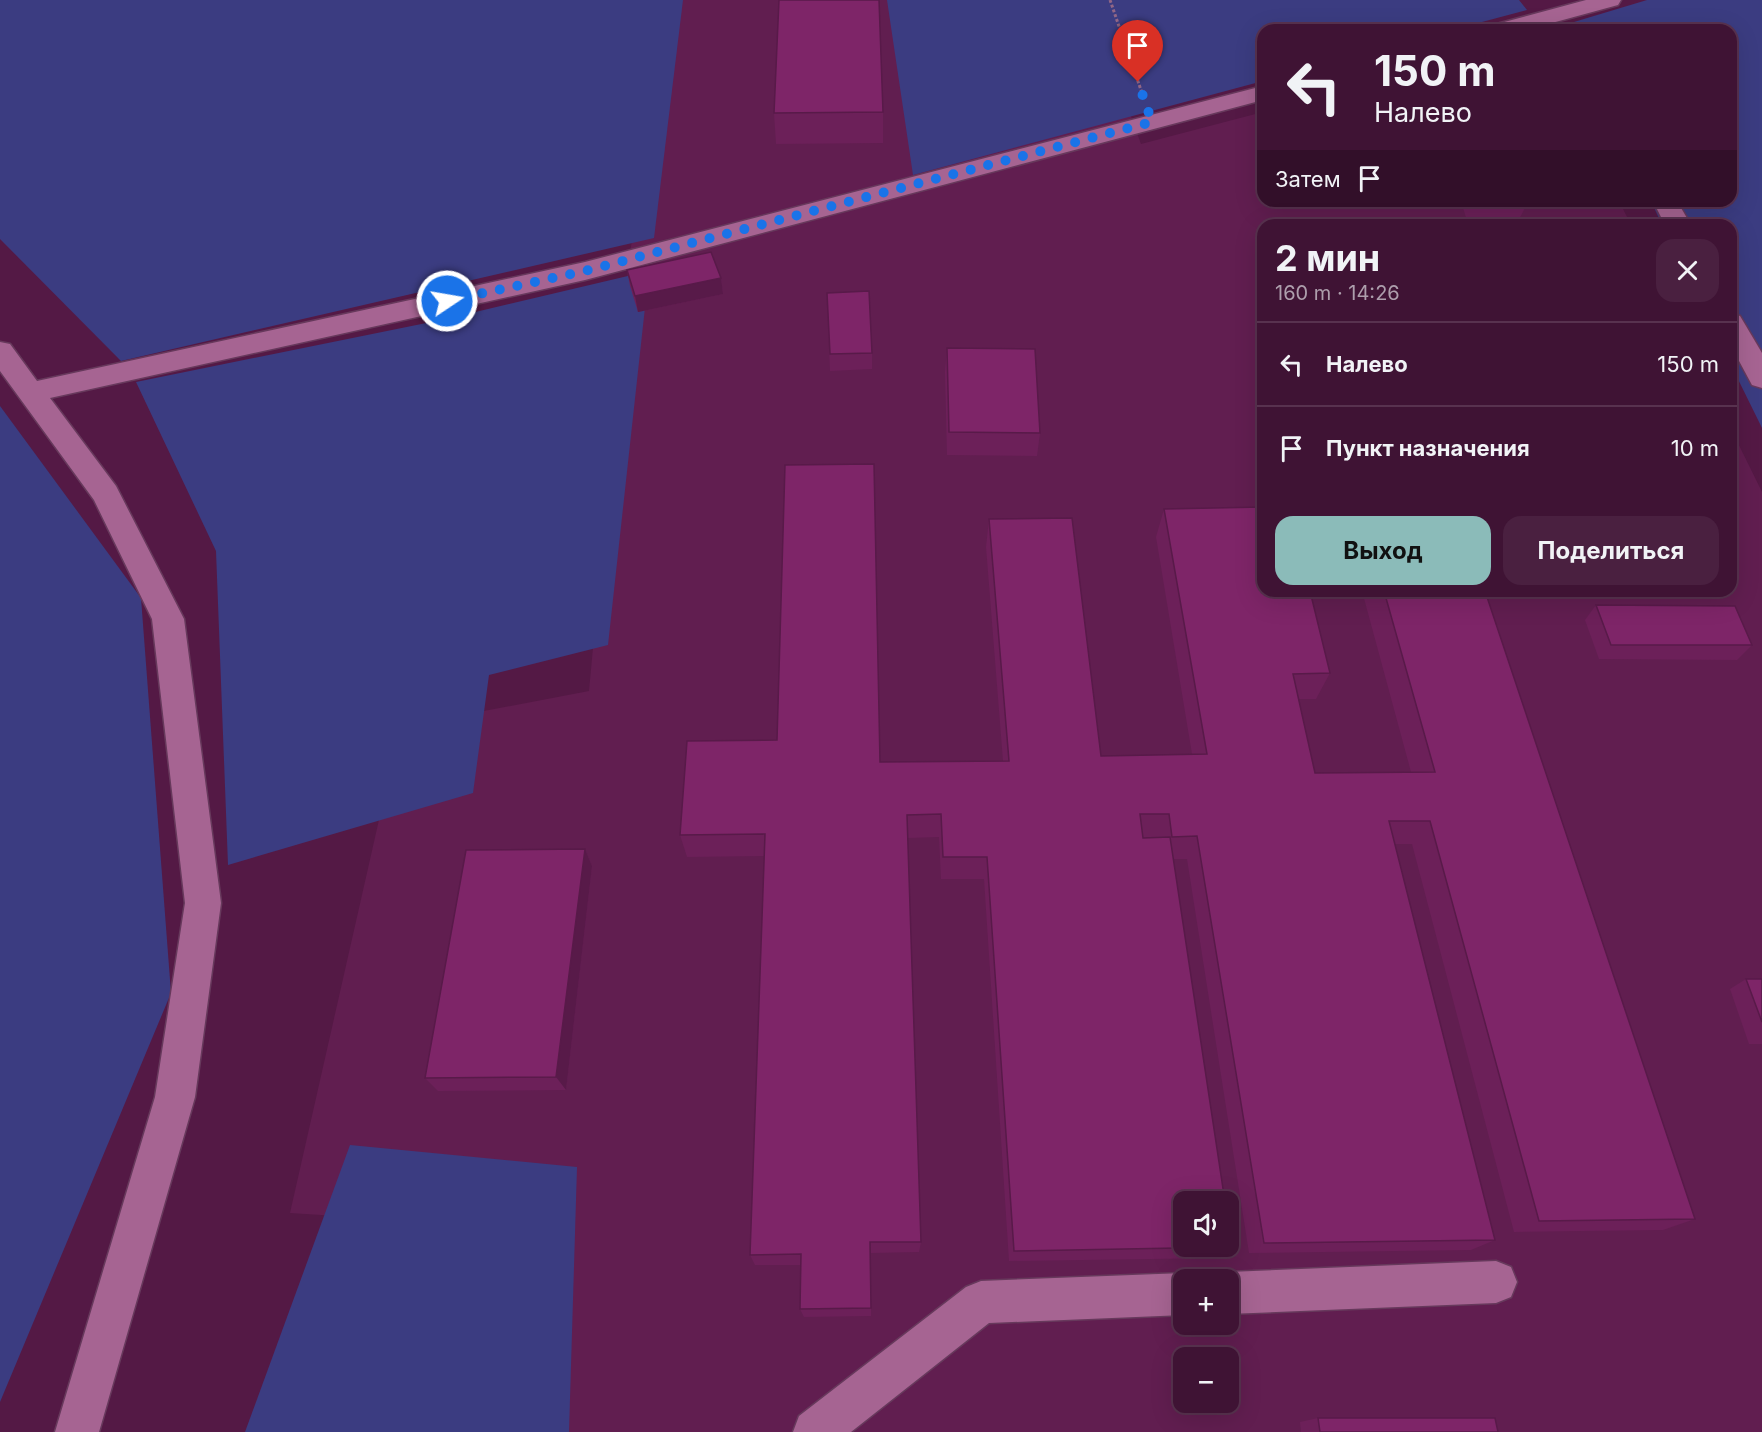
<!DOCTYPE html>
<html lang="ru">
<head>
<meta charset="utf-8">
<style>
	:root { --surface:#3f1334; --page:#4a2040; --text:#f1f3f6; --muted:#ad9eac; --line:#58324f; --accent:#8bbbb9 }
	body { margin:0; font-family:Inter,sans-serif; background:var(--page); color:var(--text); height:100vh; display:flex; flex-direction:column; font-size:22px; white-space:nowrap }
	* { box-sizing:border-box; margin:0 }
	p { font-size:20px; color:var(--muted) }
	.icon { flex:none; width:33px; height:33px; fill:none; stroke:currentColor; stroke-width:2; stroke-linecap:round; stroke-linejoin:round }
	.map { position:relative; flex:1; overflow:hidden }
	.drawer { position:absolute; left:1257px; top:219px; width:480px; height:378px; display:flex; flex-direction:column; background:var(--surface); border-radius:18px; box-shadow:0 6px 24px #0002,0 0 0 2px var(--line) }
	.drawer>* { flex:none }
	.banner { position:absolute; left:1257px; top:24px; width:480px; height:183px; border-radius:18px; box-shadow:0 6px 24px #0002,0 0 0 2px var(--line); background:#3f1334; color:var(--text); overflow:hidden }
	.controls { position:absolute; left:1173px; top:1191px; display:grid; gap:12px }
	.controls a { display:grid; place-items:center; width:66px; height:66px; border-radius:12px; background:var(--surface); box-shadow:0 6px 24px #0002,0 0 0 2px var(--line); font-size:30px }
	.pin { position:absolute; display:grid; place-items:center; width:51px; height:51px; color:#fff; margin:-62px -26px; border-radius:50% 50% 50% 0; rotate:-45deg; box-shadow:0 0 6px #0007 }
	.pin .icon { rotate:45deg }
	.me { position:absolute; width:66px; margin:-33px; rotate:78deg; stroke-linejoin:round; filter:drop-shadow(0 0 4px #0008) }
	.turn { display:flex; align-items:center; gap:21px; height:126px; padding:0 18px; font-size:27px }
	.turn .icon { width:78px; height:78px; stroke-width:2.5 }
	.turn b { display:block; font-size:42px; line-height:51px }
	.then { display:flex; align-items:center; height:57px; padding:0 18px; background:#0003; gap:12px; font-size:22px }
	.round { display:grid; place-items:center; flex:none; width:63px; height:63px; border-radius:18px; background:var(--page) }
	.headline { display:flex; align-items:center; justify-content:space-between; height:102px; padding:0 18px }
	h1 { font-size:36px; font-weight:700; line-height:45px }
	.cta { display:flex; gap:12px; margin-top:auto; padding:12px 18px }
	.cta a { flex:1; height:69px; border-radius:18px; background:var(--accent); color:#111; font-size:24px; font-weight:700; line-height:69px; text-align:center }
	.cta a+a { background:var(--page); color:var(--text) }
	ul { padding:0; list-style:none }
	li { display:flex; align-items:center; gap:18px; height:84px; padding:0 18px; border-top:2px solid var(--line) }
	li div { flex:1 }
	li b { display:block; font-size:22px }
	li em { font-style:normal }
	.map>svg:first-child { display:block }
	.built { fill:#611e50; fill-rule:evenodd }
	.green { fill:#3b3c81 }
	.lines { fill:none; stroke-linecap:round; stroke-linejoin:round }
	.minor-casing { stroke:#67395c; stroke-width:3 }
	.path { stroke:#926786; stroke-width:3; stroke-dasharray:3 2; stroke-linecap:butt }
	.minor { fill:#a66492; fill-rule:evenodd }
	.wall { fill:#6c2059 }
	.shaded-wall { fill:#581a49 }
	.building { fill:#7e2568; stroke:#581a49; stroke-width:1.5 }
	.route { stroke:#1a73e8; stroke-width:10; stroke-dasharray:0 18 }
</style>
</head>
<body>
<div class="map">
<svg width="1762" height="1432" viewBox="0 0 1762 1432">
	<rect width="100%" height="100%" fill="#541945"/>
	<path class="built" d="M674,0H1089L1141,144L1263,112V201H1619L1631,225H1263V591H1731V429L1762,492V1432H440L462,1224L290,1213L400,727L589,691L629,258ZM1184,1202H1228V1246H1184ZM1184,1280H1228V1324H1184ZM1184,1358H1228V1402H1184Z"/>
	<g class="green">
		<path d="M0,0H683L654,238L121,361L0,239Z"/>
		<path d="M887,0H1519L1527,10L1452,30H1263V81L913,175Z"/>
		<path d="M1647,0H1762V428L1731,365V225H1662L1651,201H1731V30H1567L1564,25Z"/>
		<path d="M649,271L608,645L489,675L473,793L228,865L216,551L136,382L446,319Z"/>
		<path d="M0,406L141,598L171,993L0,1402Z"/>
		<path d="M350,1145L577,1167L569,1432H245Z"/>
	</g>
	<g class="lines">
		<g class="minor-casing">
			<g id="minor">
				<path d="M1586,0H1621L1618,5L1526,30H1490L1493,25Z"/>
				<path d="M1263,86V100L585,280L50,398L116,486L184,619L221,903L195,1097L99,1432H55L155,1097L185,903L152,619L94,500L0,371V342L10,344L37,381L585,262Z"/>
				<path d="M1653,201H1677L1691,225H1665Z"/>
				<path d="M1731,313L1740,316L1762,353V388L1752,385L1731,346Z"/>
				<path d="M1496,1261L1511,1267L1517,1282L1511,1297L1496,1303L1228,1314V1280H1212L1228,1272Z"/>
				<path d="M1184,1273L1199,1280H1184V1315L989,1323L851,1432H793L799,1416L966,1287L981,1281Z"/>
			</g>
		</g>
		<path class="path" d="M1110,0L1142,93"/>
		<use href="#minor" class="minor"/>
	</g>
	<g class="wall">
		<path d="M883,112V143L776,144L774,113Z"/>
		<path d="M1461,201H1524L1526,206L1517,223L1467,221Z"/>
		<path d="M627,270L721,278L723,294L638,312L630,286Z"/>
		<path d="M827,293L872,353V369L830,371Z"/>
		<path d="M947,348L1040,433L1037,456L947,455L945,372Z"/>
		<path d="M1164,509L1330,673L1316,699H1299L1315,773L1411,772L1362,591H1485L1695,1219L1663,1230L1514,1232L1412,844H1395L1495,1240L1471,1250L1249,1253L1187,859H1173L1232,1247L1219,1258L1009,1261L984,879H941L939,837L907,838L921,1242L919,1252L871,1253V1316L804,1317L800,1309L801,1265H755L750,1255L764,856L687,857L680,835L880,762L1003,761L986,547L989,519L1101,756L1192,754L1156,537Z"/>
		<path d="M1596,605L1752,645L1737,660L1599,659L1585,620Z"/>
		<path d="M585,849L592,866L566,1090L438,1091L425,1078Z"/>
		<path d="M1746,979H1762V1044H1749L1730,989Z"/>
		<path d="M1318,1418L1498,1432H1301L1300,1422Z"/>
	</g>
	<g class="shaded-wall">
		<path d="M721,278L723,294L638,312L635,296Z"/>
		<path d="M585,849L592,866L566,1090L556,1077Z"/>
	</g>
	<g class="building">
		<path d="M779,0H879L883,112L774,113Z"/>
		<path d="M1473,201H1524L1526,206L1474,204Z"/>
		<path d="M711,252L721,278L635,296L627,270Z"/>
		<path d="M869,291L872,353L830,354L827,293Z"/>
		<path d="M947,348L1035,349L1040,433L949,432Z"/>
		<path d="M874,464L880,762L1009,761L989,519L1072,518L1101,756L1207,754L1164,509L1263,507V591H1310L1330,673L1293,674L1315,773L1435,772L1384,591H1485L1695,1219L1539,1221L1430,821H1389L1495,1240L1264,1243L1197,836L1172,837L1169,814H1140L1143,838L1170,837L1225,1202H1184V1246H1228V1222L1232,1247L1014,1251L987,857H943L941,814L907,815L921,1242H870L871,1308L800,1309L801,1254L750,1255L765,834L680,835L687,741L777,740L785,465Z"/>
		<path d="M1596,605L1735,606L1752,645H1611Z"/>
		<path d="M585,849L556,1077L425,1078L466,850Z"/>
		<path d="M1746,979H1762V1022Z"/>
		<path d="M1318,1418H1495L1498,1432H1320Z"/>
	</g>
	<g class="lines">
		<path class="route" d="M447,301L585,271L1152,122L1138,82"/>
	</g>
</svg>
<div class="controls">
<a><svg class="icon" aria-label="sound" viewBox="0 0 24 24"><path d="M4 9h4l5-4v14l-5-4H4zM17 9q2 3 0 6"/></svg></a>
<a>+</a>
<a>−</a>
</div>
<div class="pin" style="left:1138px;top:82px;background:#d93025"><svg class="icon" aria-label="arrive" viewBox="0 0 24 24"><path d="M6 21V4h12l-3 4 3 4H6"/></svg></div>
<svg class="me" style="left:447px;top:301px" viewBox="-20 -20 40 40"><circle r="17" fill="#1a73e8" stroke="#fff" stroke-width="3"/><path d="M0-11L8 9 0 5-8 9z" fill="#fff"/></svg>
<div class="banner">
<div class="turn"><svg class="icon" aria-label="left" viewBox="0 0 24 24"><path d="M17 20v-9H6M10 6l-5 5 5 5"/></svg><div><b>150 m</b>Налево</div></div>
<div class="then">Затем<svg class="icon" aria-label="arrive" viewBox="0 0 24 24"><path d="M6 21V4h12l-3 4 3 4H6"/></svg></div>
</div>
<section class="drawer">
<div class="headline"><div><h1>2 мин</h1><p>160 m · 14:26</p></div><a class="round"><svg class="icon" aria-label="close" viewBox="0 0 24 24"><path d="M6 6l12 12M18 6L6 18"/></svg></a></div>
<ul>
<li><svg class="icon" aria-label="left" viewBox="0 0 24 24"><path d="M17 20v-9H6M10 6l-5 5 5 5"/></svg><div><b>Налево</b></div><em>150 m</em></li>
<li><svg class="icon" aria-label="arrive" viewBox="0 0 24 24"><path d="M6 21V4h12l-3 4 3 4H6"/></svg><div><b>Пункт назначения</b></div><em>10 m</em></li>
</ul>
<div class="cta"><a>Выход</a><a>Поделиться</a></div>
</section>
</div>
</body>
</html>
